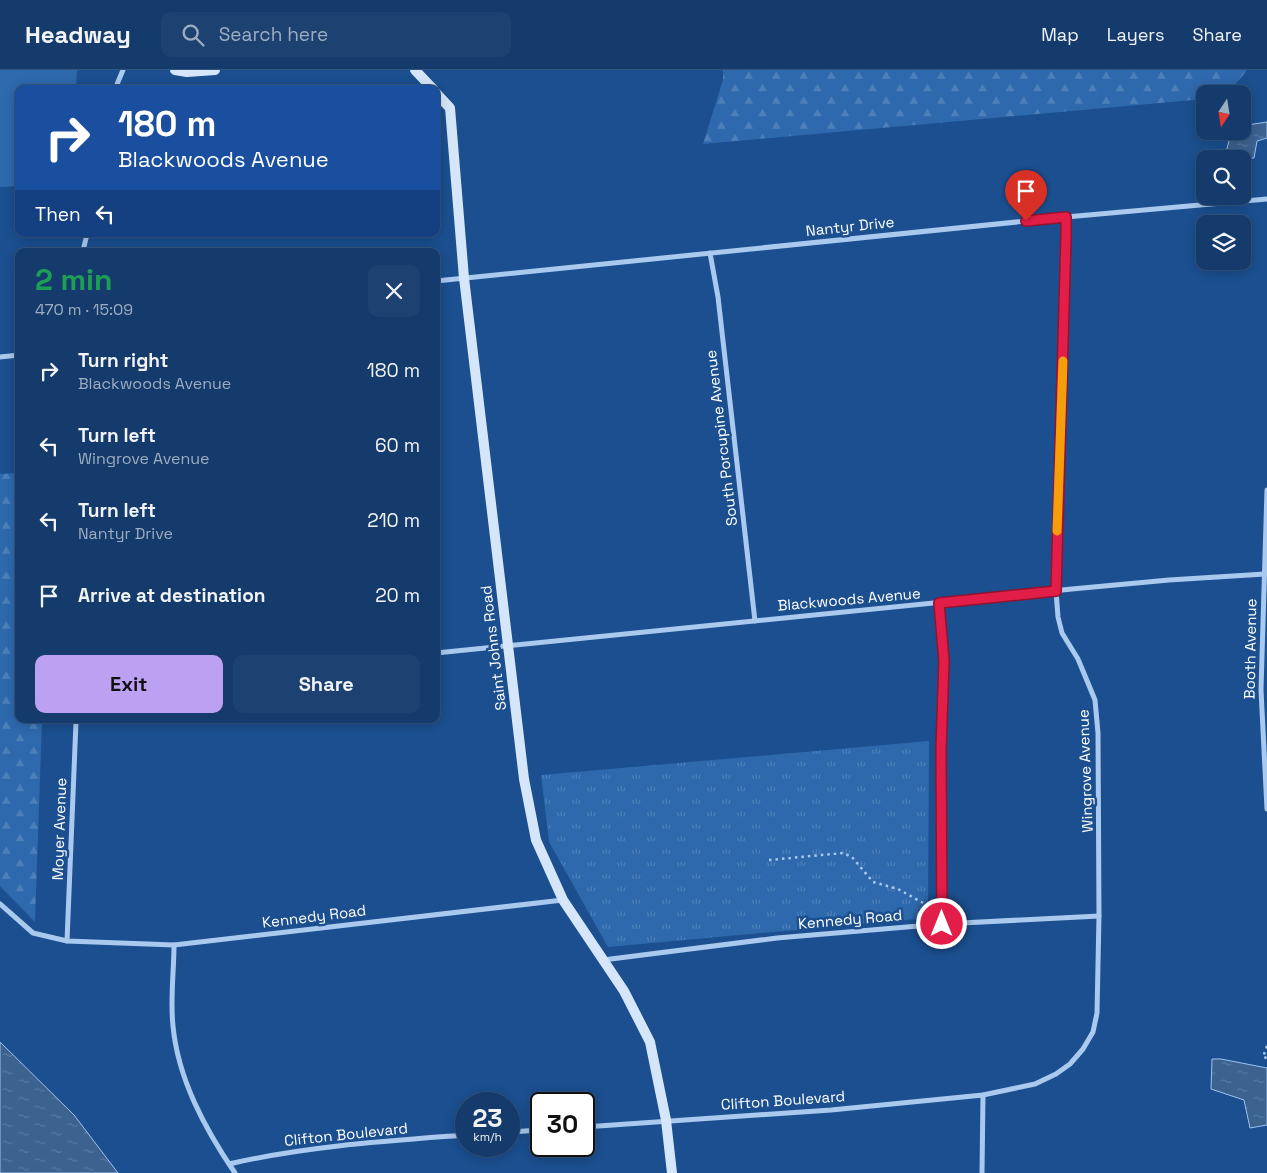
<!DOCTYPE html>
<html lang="en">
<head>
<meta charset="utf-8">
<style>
	:root { --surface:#143b6b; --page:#1d4271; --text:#f1f3f6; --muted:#9dadc1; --line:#33557e; --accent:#bca0f2 }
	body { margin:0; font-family:"Space Grotesk",sans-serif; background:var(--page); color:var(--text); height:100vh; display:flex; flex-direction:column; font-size:19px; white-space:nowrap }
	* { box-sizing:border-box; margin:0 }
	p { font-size:16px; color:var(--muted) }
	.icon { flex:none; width:28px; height:28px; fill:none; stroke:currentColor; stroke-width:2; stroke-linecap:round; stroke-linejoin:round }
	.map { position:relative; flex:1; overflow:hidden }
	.side { position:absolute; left:15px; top:178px; width:425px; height:475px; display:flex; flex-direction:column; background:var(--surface); border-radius:10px; box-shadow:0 2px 12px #0003,0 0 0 1px var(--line) }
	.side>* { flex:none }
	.hud { position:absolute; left:15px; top:15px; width:425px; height:152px; border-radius:10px; box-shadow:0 2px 12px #0003,0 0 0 1px var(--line); background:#1a4fa0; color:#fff; overflow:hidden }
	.needle { width:32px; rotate:192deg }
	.fabs { position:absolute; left:1196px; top:15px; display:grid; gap:10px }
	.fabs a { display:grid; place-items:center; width:55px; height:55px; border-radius:10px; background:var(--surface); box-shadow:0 2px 12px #0003,0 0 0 1px var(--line); font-size:25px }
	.speed { position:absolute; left:455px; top:1022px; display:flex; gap:10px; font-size:25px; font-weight:700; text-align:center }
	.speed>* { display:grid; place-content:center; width:65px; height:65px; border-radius:50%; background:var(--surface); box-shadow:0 2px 12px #0003,0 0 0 1px var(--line); line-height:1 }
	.speed small { font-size:12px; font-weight:400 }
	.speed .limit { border:2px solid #111; border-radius:8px; background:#fff; color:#111 }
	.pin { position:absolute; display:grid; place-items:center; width:42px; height:42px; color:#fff; margin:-51px -21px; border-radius:50% 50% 50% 0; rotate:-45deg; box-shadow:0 0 5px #0007 }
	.pin .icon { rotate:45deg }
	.me { position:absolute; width:55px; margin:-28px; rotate:0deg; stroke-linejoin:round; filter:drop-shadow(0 0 4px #0008) }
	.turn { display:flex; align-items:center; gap:18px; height:105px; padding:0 20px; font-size:22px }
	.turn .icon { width:65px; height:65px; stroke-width:2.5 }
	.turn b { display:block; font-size:35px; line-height:42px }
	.then { display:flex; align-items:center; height:48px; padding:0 20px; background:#0003; gap:10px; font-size:19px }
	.round { display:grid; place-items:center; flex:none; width:52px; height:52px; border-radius:10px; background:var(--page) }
	.overview { display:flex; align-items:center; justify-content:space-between; height:85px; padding:0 20px }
	h1 { font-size:30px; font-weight:700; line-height:38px; color:#1e9e55 }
	.action { display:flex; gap:10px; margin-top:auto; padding:10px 20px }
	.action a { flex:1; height:58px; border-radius:10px; background:var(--accent); color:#111; font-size:20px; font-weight:700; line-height:58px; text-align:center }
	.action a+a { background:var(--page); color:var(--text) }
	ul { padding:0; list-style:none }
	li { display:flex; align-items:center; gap:15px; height:75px; padding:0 20px }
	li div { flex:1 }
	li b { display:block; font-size:19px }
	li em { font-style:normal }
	header { display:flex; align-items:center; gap:30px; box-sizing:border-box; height:70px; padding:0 25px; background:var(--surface); border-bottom:1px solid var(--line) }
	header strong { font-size:24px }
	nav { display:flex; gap:28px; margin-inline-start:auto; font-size:18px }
	.search { width:350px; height:45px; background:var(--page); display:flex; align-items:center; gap:12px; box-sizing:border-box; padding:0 18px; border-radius:10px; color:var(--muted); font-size:19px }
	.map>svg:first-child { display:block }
	.grass { fill:#2e69ad }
	.forest { fill:url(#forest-firs) }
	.park { fill:url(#park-tufts) }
	.water { fill:url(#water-ripples); stroke:#9cc4f0 }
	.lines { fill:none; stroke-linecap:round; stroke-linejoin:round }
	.path { stroke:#a9c9ee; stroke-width:2.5; stroke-dasharray:2.5 4; stroke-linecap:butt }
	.street { stroke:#a9c9ee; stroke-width:5 }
	.secondary { stroke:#d6e6fa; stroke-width:10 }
	.route-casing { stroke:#92132f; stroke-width:12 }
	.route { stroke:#e11d48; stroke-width:9 }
	.slow { stroke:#f59e0b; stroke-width:9 }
	.labels { text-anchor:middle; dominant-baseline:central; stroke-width:5; stroke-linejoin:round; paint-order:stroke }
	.street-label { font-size:15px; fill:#fff; stroke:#1b4f8f }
</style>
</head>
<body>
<header>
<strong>Headway</strong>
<div class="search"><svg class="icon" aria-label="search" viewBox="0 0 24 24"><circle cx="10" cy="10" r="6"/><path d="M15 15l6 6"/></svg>Search here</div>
<nav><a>Map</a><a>Layers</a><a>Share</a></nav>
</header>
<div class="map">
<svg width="1267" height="1103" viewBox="0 0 1267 1103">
	<defs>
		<pattern id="forest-firs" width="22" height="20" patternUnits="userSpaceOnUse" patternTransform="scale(1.25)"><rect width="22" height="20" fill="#2e69ad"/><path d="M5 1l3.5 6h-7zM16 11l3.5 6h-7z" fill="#4d80b9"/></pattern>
		<pattern id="park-tufts" width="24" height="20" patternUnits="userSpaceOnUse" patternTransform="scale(1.25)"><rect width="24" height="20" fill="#2e69ad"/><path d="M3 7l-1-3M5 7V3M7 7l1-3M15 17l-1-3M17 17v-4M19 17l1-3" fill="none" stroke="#4d80b9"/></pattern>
		<pattern id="water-ripples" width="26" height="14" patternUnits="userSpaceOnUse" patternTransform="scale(1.25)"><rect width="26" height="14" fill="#3c6290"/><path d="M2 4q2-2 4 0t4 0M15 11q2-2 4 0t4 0" fill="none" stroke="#597aa1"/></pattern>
	</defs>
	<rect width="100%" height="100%" fill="#1b4f8f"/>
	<path class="grass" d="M0,0H77L76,19H19V116L0,117Z"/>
	<g class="forest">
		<path d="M723,0H1247C1233,18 1229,24 1205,24L1204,29L703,74L723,10Z"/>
		<path d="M19,403V649H42L35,852L0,816V404Z"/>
	</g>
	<path class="park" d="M929,671L928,848L608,877L549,772L541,705Z"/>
	<g class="water">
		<path d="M1267,52V68L1257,71L1254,88L1224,89L1231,64L1236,61H1242L1243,57L1247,55Z"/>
		<path d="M0,972L74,1045L118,1103H0Z"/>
		<path d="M1212,989H1221L1267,998V1055L1250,1058L1244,1030L1211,1019Z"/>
	</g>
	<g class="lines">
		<g class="path">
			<path d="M769,790L843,783L852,787L873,812L898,819L934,839"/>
			<path d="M1267,976L1263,987L1267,988"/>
		</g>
		<g class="street">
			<path d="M115,19L123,0"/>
			<path d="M83,181L87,164"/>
			<path d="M710,183L718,227L755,551"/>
			<path d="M436,211L1066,147L1267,129"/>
			<path d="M0,287L19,285"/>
			<path d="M1267,420L1261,620L1267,739"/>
			<path d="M939,533L944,591L941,680L942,854"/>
			<path d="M436,583L1072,519L1169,510L1265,504"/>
			<path d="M0,834L33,863L67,871L174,875L563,830"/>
			<path d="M67,871L76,652L78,649"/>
			<path d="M174,875C174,901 170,930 173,956C178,1009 205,1059 235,1103"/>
			<path d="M603,890L777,868L942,854L1099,846"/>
			<path d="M584,1057L831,1040L983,1025L1035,1014L1056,1004L1070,994L1083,979L1093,962L1097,943L1099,846L1098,663L1095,630L1078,589L1062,563L1058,547L1056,521L1067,166L1066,147"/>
			<path d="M509,1062L541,1060"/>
			<path d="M229,1094C307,1076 387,1071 466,1065"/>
			<path d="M982,1103L983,1025"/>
		</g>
		<g class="secondary">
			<path d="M175,0L187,2L215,0"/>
			<path d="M415,0L433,19"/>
			<path d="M436,23L450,38L464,208L524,709L536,770L563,830L624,921L650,972L666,1050L672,1103"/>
		</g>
	</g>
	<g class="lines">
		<g class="route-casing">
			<path id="route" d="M942,854L941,680L944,591L939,533L1056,521L1066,166V147L1026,151"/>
		</g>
		<use href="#route" class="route"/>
		<path class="slow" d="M1057,461L1063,291"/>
	</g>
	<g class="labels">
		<g class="street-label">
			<text transform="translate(850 156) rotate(-6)">Nantyr Drive</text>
			<text transform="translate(721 368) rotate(-97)">South Porcupine Avenue</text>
			<text transform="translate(849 529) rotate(-5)">Blackwoods Avenue</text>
			<text transform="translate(493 578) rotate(-97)">Saint Johns Road</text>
			<text transform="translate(1250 579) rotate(-89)">Booth Avenue</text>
			<text transform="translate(1085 701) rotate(-92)">Wingrove Avenue</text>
			<text transform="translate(59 759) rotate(-88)">Moyer Avenue</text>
			<text transform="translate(314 846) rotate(-7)">Kennedy Road</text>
			<text transform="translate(850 849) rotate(-5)">Kennedy Road</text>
			<text transform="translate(783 1030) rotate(-4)">Clifton Boulevard</text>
			<text transform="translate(346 1064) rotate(-6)">Clifton Boulevard</text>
		</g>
	</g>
</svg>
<div class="fabs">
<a><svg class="needle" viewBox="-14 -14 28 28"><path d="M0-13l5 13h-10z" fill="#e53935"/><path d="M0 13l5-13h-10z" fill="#9dadc1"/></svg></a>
<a><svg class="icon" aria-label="search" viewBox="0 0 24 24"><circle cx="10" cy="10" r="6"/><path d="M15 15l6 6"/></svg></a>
<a><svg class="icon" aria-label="layers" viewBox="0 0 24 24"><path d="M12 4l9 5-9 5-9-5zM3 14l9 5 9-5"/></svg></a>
</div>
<div class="speed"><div>23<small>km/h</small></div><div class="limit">30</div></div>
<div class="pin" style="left:1026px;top:151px;background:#d93025"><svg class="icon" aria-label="arrive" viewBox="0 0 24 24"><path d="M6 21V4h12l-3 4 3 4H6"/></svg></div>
<svg class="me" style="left:942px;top:854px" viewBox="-20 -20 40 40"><circle r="17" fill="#e11d48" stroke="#fff" stroke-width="3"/><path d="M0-11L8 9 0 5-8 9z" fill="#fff"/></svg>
<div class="hud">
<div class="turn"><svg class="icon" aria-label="right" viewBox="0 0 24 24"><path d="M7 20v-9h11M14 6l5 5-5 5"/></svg><div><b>180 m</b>Blackwoods Avenue</div></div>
<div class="then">Then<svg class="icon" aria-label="left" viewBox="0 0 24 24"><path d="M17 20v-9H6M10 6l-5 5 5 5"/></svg></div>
</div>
<section class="side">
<div class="overview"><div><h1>2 min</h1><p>470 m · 15:09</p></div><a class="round"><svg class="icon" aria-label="close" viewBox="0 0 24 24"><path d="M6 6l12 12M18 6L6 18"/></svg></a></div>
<ul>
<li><svg class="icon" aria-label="right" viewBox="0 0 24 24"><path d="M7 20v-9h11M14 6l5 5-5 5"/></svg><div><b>Turn right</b><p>Blackwoods Avenue</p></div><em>180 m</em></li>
<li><svg class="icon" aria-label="left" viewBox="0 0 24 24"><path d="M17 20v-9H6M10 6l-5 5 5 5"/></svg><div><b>Turn left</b><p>Wingrove Avenue</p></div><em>60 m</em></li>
<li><svg class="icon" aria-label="left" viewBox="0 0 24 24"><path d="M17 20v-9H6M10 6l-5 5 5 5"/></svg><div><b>Turn left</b><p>Nantyr Drive</p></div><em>210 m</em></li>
<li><svg class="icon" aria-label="arrive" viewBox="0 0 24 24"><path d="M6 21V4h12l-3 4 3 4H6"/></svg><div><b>Arrive at destination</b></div><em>20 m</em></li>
</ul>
<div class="action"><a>Exit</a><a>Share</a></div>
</section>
</div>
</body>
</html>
